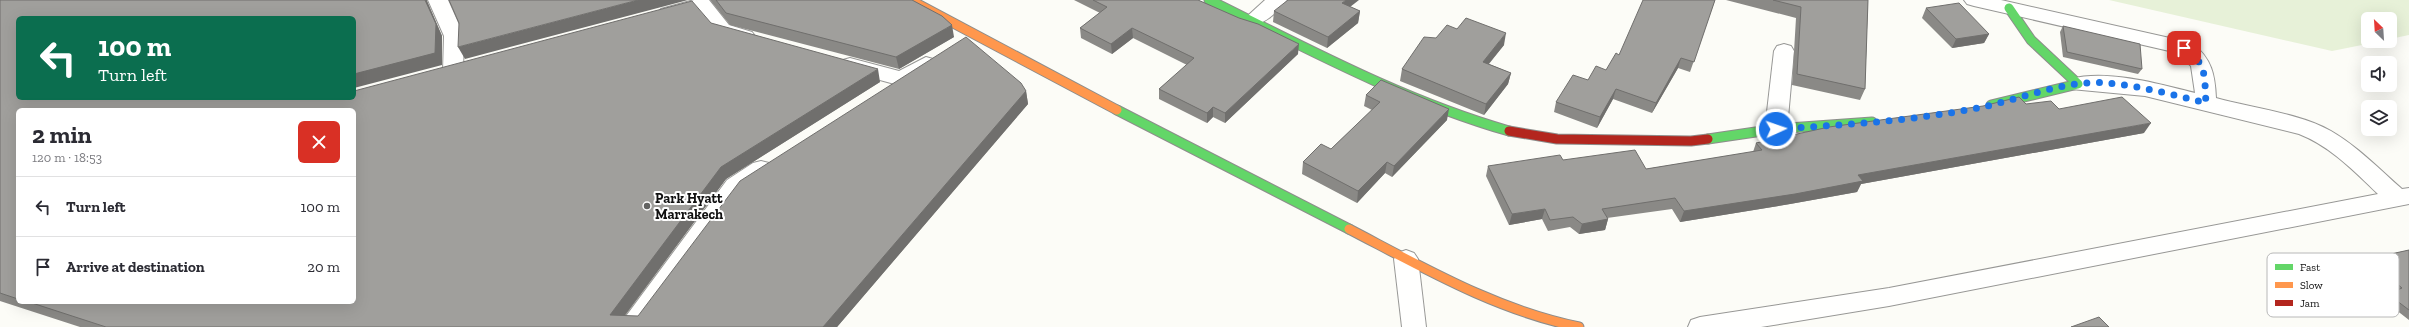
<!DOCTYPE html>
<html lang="en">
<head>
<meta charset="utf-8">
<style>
	:root { --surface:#fff; --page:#f2f2f3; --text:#2b2b33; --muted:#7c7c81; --line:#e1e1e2 }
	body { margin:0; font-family:"Zilla Slab",serif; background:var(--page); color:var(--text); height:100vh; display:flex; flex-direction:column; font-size:15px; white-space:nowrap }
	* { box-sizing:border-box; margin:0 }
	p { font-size:13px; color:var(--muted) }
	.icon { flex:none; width:22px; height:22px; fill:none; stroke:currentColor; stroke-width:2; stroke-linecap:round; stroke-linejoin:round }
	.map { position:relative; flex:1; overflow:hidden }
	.side { position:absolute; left:16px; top:108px; width:340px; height:196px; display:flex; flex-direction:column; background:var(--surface); border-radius:6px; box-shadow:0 4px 16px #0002 }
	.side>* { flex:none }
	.guide { position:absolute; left:16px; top:16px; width:340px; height:84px; border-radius:6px; box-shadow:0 4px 16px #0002; background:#0b6e4f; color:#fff; overflow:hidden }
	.needle { width:26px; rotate:335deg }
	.fabs { position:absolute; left:2361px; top:12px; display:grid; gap:8px }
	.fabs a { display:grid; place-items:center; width:36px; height:36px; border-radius:6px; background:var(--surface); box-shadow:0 4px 16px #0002; font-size:20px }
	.pin { position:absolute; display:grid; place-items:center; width:34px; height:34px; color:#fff; margin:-17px; border-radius:8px; box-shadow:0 2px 6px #0006 }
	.me { position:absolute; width:44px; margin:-22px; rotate:87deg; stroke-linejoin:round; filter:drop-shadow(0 0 3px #0008) }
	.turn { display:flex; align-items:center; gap:14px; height:84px; padding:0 16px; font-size:18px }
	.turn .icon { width:52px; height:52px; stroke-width:2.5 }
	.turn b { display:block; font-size:28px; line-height:34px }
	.round { display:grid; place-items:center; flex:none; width:42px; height:42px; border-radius:6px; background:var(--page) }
	.headline { display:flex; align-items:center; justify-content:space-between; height:68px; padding:0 16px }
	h1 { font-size:24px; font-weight:800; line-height:30px }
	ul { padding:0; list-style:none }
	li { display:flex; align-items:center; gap:12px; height:60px; padding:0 16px; border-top:1px solid var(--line) }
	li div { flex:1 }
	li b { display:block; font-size:15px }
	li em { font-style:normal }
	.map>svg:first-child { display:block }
	.green { fill:#e7f1d8 }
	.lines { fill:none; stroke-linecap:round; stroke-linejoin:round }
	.street-casing { stroke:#979795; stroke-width:2 }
	.fast-casing { stroke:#8d8d8b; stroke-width:11 }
	.slow-casing { stroke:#8d8d8b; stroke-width:11 }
	.jam-casing { stroke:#8d8d8b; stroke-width:11 }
	.street { fill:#fffffe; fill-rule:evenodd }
	.fast { stroke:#63d668; stroke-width:9 }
	.slow { stroke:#ff974d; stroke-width:9 }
	.jam { stroke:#b3261e; stroke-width:9 }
	.wall { fill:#8a8986; fill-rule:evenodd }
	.shaded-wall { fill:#706f6d }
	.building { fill:#a09f9c; stroke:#706f6d }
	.route { stroke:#1a73e8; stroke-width:7; stroke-dasharray:0 12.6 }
	.poi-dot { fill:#636362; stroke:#fff; stroke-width:1.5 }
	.labels { text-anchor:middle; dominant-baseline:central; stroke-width:4; stroke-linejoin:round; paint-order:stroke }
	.poi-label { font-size:14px; font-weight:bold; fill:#111; stroke:#fff; text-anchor:start }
	.key { fill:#fff; stroke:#b8b8b8; stroke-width:1 }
	.key-label { font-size:11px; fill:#111 }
</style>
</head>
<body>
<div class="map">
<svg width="2409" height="327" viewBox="0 0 2409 327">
	<rect width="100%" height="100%" fill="#fcfcf7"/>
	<path class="green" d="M2109,0H2409V35L2390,39V19H2368V41H2382L2332,51Z"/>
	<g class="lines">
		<g class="street-casing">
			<g id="street">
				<path d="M428,0H448L464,36L463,71L460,76L453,78L446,76L443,71L444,36Z"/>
				<path d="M694,0H709L729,25L752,32L755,36L752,40L745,42L715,34L697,11L668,19L661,17L658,13L661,9Z"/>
				<path d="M1265,0H1287C1278,12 1260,29 1245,25L1242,21Z"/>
				<path d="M1964,0H2001L2192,43C2212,59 2215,75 2216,98C2252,108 2299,113 2331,131C2357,146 2379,169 2402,189L2409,188V204L1889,306L1761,327H1688L1691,320L1700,317L1889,288L2378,194C2354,171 2330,146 2299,134L2145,96L2071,89L2068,84L2071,79C2106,69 2160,84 2195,93L2191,66L2178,53L1974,6L1967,4Z"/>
				<path d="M1784,44L1791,46L1794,51L1787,129L1784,134L1776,136L1768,134L1765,129L1774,51L1777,46Z"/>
				<path d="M926,57L933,59L936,64C930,74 913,83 902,86L843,70L840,65L843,60L850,58L899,71Z"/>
				<path d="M761,161L769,163L772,169L769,175L743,192L644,327H618L727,180L753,163Z"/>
				<path d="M1406,250L1414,253L1418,259L1426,327H1402L1394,259L1398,253Z"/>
			</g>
		</g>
		<g class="fast-casing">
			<g id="fast">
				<path d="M1209,0C1306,48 1404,101 1509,131"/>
				<path d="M1991,105L2078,84L2031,40L2009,8"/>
				<path d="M1117,110L1349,229"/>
				<path d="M1708,139L1776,129L1872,122"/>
			</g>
		</g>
		<g class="slow-casing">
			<g id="slow">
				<path d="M910,0L1117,110"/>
				<path d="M1349,229C1424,268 1496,310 1579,327"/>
			</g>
		</g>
		<g class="jam-casing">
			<path id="jam" d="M1509,131L1557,139L1691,141L1708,139"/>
		</g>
		<use href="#street" class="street"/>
		<use href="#fast" class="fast"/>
		<use href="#slow" class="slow"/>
		<use href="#jam" class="jam"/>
	</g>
	<g class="wall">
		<path d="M0,0H427V1L442,36V65L354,18H18L313,99H325L711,23L880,82L726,179L625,316H638L1026,91L1028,104L837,327H80L0,301ZM18,110L354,302H18Z"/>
		<path d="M710,0H912L954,37L899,69L730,25Z"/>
		<path d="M1074,0H1198L1298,54L1225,123L1213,117L1207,123L1159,99V89L1187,65L1133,38L1112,54L1081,38L1080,28L1100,13Z"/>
		<path d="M1715,0L1690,72L1678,68L1652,113L1613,99L1597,128L1554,112L1556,102L1588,80L1606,70Z"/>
		<path d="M1726,0H1868L1865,89L1860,100L1792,85L1796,18Z"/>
		<path d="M1350,7L1360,11L1358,23L1327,48L1273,22L1274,11Z"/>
		<path d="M1926,8L1989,34L1984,43L1952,48L1922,18Z"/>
		<path d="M2063,26L2142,69L2138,74L2063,57L2060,32Z"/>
		<path d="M1457,29L1504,45L1489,64L1511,73L1508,84L1484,115L1400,81L1402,69L1436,38Z"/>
		<path d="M1366,95L1447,120L1392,177L1385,173L1357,203L1302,174L1303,162L1331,149L1372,110L1364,106Z"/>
		<path d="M2026,104L2059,109L2144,133L1861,184L1857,192L1790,204L1680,222L1672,209L1607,218L1608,219L1605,230L1579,234L1570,227L1548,231L1542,219L1509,225L1486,176L1488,166L1563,160L1646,169L1753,152L1756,143Z"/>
		<path d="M2409,250V320L2382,299L2388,294L2394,291L2363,265L2368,259Z"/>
	</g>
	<g class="shaded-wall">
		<path d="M425,0H427V1L442,36V65L354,88V74Z"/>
		<path d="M638,0H688L465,59L458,47Z"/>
		<path d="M1346,0H1359L1341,14L1342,3Z"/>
		<path d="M1360,11L1358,23L1327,48L1328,37Z"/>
		<path d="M952,25L954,37L899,69L896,57Z"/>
		<path d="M1132,28L1133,38L1112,54L1111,44Z"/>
		<path d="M1506,33L1504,45L1481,73L1483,62Z"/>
		<path d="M1989,34L1984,43L1952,48L1956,39Z"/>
		<path d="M1299,44L1298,54L1225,123V113Z"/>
		<path d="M1681,58L1678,68L1652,113L1656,103Z"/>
		<path d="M878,69L880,82L726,179L616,327L610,315L721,167Z"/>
		<path d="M1511,73L1508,84L1484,115L1486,104Z"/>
		<path d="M1616,89L1613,99L1597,128L1600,117Z"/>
		<path d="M1026,91L1028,104L837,327H823Z"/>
		<path d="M298,98H318L309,101L304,107Z"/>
		<path d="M1213,107V117L1207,123V113Z"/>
		<path d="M1449,109L1447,120L1392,177L1394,166Z"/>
		<path d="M2151,123L2144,133L1861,184L1857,192L1790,204L1680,222L1684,211L1858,175Z"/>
		<path d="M1387,162L1385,173L1357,203L1358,191Z"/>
		<path d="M1545,209L1542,219L1509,225L1512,214Z"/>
		<path d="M1608,219L1605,230L1579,234L1582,224Z"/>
	</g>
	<g class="building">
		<path d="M0,0H425L436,24L435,53L354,74V18H18V98H298L299,99H325L329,98H354V91L692,1L711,23L878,69L721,167L610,315L638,316L740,181L966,37L1021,83L1026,91L823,327H106L29,302H354V110H18V299L0,293Z"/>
		<path d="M449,0H638L458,47L459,23Z"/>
		<path d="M716,0H912L942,16L952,25L896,57L726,13Z"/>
		<path d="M1093,0H1198L1239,18L1258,24L1299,44L1225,113L1213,107L1207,113L1159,89L1194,58L1132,28L1111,44L1080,28L1107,7Z"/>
		<path d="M1288,0H1346L1342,3L1360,11L1328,37L1274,11Z"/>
		<path d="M1643,0H1715L1694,62L1681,58L1656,103L1616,89L1600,117L1556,102L1573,75L1588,80L1596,66L1606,70L1616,53L1619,55Z"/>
		<path d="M1773,0H1868L1865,89L1797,74L1801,7Z"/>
		<path d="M1959,3L1989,34L1956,39L1926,8Z"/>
		<path d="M1466,18L1506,33L1483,62L1511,73L1486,104L1402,69L1424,37L1436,38L1447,25L1457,29Z"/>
		<path d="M2063,26L2140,44L2142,69L2067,52Z"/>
		<path d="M1381,80L1449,109L1394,166L1387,162L1358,191L1303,162L1321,144L1331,149L1380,102L1366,95Z"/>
		<path d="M2019,97L2026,104L2051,101L2059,109L2122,97L2151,123L1858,175L1863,181L1795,194L1684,211L1675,198L1602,209L1608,219L1582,224L1573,217L1550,220L1545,209L1512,214L1488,166L1560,155L1563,160L1635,150L1646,169L1762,150L1756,143L1829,127L1983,106Z"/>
		<path d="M2409,250V310L2388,294L2402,288L2368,259Z"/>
		<path d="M2099,317L2109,327H2071Z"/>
	</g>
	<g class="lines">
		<path class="route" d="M1776,129C1843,125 1911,121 1978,108C2018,100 2067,79 2108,83C2141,86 2174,95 2206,103C2204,77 2208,64 2184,48"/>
	</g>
	<circle class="poi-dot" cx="647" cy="206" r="4"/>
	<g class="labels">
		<g class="poi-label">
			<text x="655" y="198">Park Hyatt<tspan x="655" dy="16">Marrakech</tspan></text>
		</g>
	</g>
	<rect x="2267" y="253" width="132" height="64" rx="6" class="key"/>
	<rect x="2275" y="264" width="18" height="6" fill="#63d668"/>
	<rect x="2275" y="282" width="18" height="6" fill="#ff974d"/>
	<rect x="2275" y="300" width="18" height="6" fill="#b3261e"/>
	<g class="key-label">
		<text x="2300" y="271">Fast</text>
		<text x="2300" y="289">Slow</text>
		<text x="2300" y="307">Jam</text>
	</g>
</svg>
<div class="fabs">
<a><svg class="needle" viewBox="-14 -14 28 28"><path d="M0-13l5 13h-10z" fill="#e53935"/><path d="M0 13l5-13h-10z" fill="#7c7c81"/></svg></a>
<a><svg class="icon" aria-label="sound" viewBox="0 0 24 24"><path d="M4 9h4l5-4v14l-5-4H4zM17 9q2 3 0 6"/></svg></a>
<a><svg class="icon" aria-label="layers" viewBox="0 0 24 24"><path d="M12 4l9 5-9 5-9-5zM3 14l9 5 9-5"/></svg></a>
</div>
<div class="pin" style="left:2184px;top:48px;background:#d93025"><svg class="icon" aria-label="arrive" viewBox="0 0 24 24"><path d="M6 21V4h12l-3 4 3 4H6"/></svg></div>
<svg class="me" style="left:1776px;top:129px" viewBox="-20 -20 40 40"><circle r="17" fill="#1a73e8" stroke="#fff" stroke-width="3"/><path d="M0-11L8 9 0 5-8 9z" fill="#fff"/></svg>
<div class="guide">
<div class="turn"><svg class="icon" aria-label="left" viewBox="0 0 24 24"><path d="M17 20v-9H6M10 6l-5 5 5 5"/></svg><div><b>100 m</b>Turn left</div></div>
</div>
<section class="side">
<div class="headline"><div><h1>2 min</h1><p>120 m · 18:53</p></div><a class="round" style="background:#d93025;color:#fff"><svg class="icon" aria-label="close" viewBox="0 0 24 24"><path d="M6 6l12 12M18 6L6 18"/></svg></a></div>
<ul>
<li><svg class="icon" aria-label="left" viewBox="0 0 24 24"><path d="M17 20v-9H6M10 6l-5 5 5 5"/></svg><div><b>Turn left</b></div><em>100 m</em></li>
<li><svg class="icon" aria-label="arrive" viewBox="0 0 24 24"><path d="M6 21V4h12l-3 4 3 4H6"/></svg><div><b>Arrive at destination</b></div><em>20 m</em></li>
</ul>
</section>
</div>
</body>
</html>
